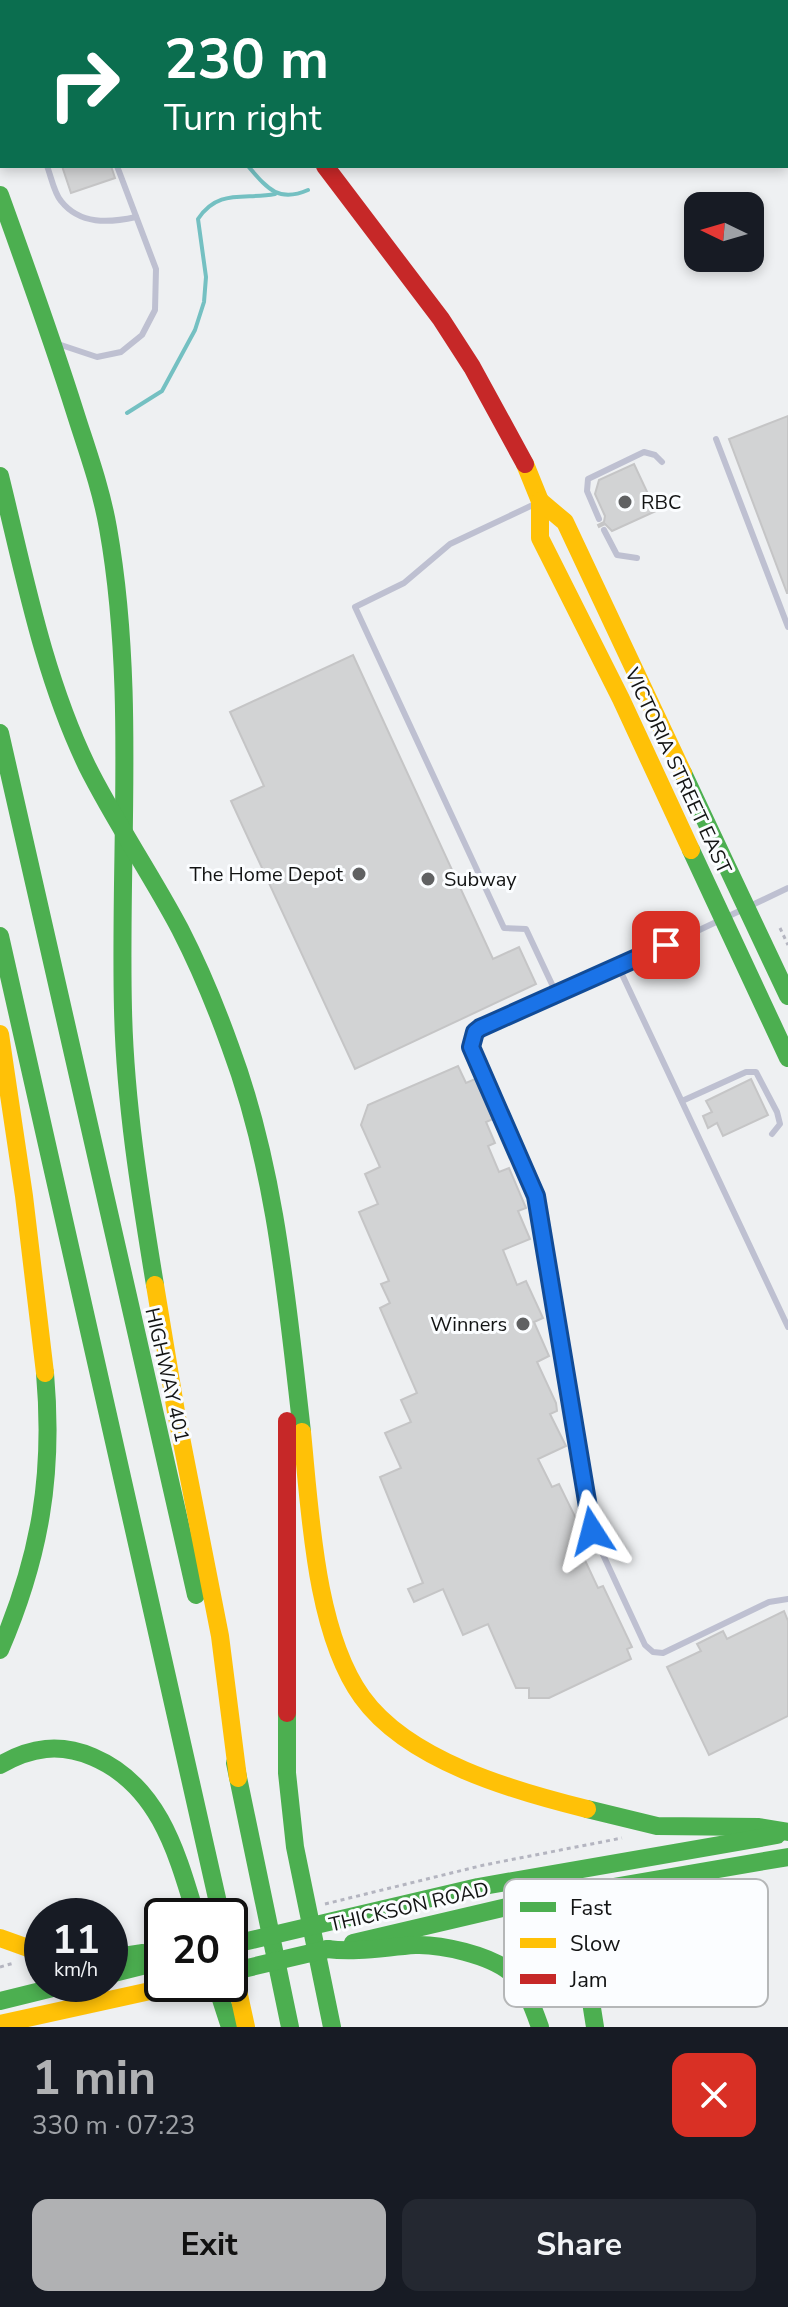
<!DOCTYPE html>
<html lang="en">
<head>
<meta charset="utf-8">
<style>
	:root { --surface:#171b24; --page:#242831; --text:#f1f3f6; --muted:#9ea1a6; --accent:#b0b1b3 }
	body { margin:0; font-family:"Nunito Sans",sans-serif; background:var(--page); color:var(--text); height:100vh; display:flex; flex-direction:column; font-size:30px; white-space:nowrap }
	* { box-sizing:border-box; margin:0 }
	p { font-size:26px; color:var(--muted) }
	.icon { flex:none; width:44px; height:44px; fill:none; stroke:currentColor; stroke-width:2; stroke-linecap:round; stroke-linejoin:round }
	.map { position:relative; height:2027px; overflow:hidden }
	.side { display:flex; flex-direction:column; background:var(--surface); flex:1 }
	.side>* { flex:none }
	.hud { position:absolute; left:0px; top:0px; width:788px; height:168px; box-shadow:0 4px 12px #0003; background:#0b6e4f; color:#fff; overflow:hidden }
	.needle { width:52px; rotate:275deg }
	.tools { position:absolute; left:684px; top:192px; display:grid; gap:16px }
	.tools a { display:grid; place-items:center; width:80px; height:80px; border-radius:16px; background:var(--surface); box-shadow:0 4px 12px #0003; font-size:40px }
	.speed { position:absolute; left:24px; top:1898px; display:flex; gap:16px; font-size:40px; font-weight:700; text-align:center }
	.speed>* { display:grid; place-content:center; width:104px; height:104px; border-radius:50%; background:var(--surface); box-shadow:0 4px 12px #0003; line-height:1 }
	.speed small { font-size:20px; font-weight:400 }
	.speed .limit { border:4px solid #111; border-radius:12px; background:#fff; color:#111 }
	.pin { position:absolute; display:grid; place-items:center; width:68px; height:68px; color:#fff; margin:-34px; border-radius:16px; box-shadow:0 4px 12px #0006 }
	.me { position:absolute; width:88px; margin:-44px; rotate:351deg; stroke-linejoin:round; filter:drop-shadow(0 0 6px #0008) }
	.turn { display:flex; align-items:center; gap:28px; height:168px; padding:0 32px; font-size:36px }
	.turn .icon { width:104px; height:104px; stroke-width:2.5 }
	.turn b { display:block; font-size:56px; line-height:68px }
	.round { display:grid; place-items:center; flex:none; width:84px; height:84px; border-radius:16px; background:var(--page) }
	.head { display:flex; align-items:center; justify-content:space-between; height:136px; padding:0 32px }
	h1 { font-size:48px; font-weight:700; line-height:60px; color:var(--accent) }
	.action { display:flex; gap:16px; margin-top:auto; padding:16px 32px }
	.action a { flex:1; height:92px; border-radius:16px; background:var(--accent); color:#111; font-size:32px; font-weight:700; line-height:92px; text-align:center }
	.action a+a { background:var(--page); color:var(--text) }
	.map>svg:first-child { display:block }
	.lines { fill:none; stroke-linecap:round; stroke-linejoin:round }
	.stream { stroke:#74c0c2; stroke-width:4 }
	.building { fill:#d2d3d4; stroke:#c5c5c6; stroke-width:2 }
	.path { stroke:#b4b5c0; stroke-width:3; stroke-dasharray:4 4; stroke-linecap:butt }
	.lane { stroke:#bec0d1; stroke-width:6 }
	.fast { stroke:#4caf50; stroke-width:18 }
	.slow { stroke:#ffc107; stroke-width:18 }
	.jam { stroke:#c62828; stroke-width:18 }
	.rail { stroke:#b2b4bc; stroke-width:4; stroke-dasharray:10 10; stroke-linecap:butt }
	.route-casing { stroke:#114b97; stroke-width:20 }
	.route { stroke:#1a73e8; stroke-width:14 }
	.poi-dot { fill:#606162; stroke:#fbfdff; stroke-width:3 }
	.labels { text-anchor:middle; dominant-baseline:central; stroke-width:6; stroke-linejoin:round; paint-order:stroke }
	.poi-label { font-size:20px; fill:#131414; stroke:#fbfdff; text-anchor:start }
	.street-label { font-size:20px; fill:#131414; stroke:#fbfdff }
	.key { fill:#fbfdff; stroke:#b5b7b8; stroke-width:2 }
	.key-label { font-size:22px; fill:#131414 }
</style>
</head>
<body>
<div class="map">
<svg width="788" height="2027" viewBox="0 0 788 2027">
	<rect width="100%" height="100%" fill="#eef0f2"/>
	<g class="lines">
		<g class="stream">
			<path d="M122,0L124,2"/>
			<path d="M407,0L409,2"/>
			<path d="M714,2V0"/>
			<path d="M248,166C267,188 278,203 308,190"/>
			<path d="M127,413L162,391L195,330L204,302L206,277L198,219C218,188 245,200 275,194"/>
		</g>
	</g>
	<g class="building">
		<path d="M62,166H111L115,178L71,193Z"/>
		<path d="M788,416V593H787L729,439Z"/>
		<path d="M634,464L656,511L612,531L605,524L599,527L598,525L604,522L605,516L595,494L599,480Z"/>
		<path d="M353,655L493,959L519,947L536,984L355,1069L231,801L264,786L230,712Z"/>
		<path d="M458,1066L466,1083L475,1079L493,1119L486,1122L495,1143L488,1146L499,1172L509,1168L526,1208L518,1211L530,1239L503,1250L517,1285L526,1281L543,1318L534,1322L549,1356L537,1362L556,1403L557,1411L550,1414L566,1446L538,1459L552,1487L559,1484L583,1533L574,1537L598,1588L603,1586L632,1647L627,1649L631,1659L549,1698H529V1688H516L488,1624L463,1635L443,1589L414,1602L408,1589L423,1583L380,1477L401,1468L385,1433L411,1422L401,1400L417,1393L380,1308L390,1303L381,1284L389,1281L359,1212L378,1204L365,1174L380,1167L361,1125L368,1105Z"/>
		<path d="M751,1079L768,1115L723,1136L717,1123L708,1128L703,1116L712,1112L706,1101Z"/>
		<path d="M784,1611L788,1621V1716L709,1755L667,1667L701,1651L697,1644L723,1631L727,1639Z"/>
	</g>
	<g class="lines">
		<g class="path">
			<path d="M780,928L788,945"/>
			<path d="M325,1904L484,1865L622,1838"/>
			<path d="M0,1967L14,1963"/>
		</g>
		<g class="lane">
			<path d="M41,0L43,2"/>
			<path d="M0,28H2"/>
			<path d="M0,48L2,54"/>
			<path d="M47,166C51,176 54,193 61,201C80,225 109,223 136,217"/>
			<path d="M61,345L97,357L121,352L142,335L155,310L156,269L117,166"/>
			<path d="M716,439L788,627"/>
			<path d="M537,503L450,544L404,583L355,607L504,928L526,929L557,995"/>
			<path d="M599,519L587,491L588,479L644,452L655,455L662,462"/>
			<path d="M604,530L617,555L637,558"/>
			<path d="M788,888L619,968L788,1327"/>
			<path d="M619,968L480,1028L475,1032L471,1047L536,1196L592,1531L645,1645L653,1652L663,1653L769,1602L788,1599"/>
			<path d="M682,1101L746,1072H756L777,1112L780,1124L772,1134"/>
		</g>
		<g class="fast">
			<path d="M172,0L174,2"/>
			<path d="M0,195C26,267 52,339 75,412C87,450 101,488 108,528C136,686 119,850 123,1010C125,1102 140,1194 155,1285"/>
			<path d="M0,476C24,573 43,675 87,766C115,822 151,874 180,929C199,966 216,1007 230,1046C276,1169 287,1302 302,1432"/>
			<path d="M0,733L196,1595"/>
			<path d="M683,773L788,996"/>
			<path d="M691,850L788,1058"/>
			<path d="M0,936L221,1916"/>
			<path d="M0,1650C40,1557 54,1475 45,1373"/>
			<path d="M287,1713V1773L295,1847L332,2027"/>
			<path d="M235,1763L290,2027"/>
			<path d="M0,1765C31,1747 60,1743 93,1757C159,1785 177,1853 196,1916"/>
			<path d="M587,1809L657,1826L759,1827L788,1832"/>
			<path d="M567,1873L574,1895L595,2027"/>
			<path d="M353,1943L532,1901L788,1857"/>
			<path d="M230,1945L478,1887L777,1835"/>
			<path d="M327,1949C357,1953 385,1947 415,1945C441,1944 489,1955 510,1972C525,1984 534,2010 540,2027"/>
			<path d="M110,1958L143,1953L162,1959"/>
			<path d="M230,1972L328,1949"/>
			<path d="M110,1974L162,1961"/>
			<path d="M216,1984L230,2027"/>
			<path d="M0,2001L69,1984"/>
		</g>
		<g class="slow">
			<path d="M525,464L540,501V538L621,699L691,850"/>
			<path d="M540,501L565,522L683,773"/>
			<path d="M0,1034L24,1196L45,1373"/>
			<path d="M155,1285L176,1412L220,1636L238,1778"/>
			<path d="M302,1432C310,1510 315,1632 362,1697C408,1761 514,1791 587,1809"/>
			<path d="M0,1938L42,1953"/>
			<path d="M230,1954L246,2027"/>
			<path d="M0,2024L182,1984"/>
		</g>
		<g class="jam">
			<path d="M325,166L441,319L472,367L525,464"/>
			<path d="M287,1421V1713"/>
		</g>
		<path class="rail" d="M787,0L788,2"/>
	</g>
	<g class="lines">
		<g class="route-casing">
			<path id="route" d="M592,1531L536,1196L471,1047L475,1032L480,1028L666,945"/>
		</g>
		<use href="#route" class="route"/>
	</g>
	<g class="poi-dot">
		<circle cx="625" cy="502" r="8"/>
		<circle cx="359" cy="874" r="8"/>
		<circle cx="428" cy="879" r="8"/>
		<circle cx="523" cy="1324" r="8"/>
	</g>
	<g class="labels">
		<g class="poi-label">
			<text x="641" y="502">RBC</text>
			<text x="343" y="874" text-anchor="end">The Home Depot</text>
			<text x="444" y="879">Subway</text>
			<text x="507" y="1324" text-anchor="end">Winners</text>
		</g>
		<g class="street-label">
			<text transform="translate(678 771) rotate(65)">VICTORIA STREET EAST</text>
			<text transform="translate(167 1375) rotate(77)">HIGHWAY 401</text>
			<text transform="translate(409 1907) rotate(-13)">THICKSON ROAD</text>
		</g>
	</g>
	<rect x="504" y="1879" width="264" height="128" rx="12" class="key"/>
	<rect x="520" y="1902" width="36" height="10" fill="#4caf50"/>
	<rect x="520" y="1938" width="36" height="10" fill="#ffc107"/>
	<rect x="520" y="1974" width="36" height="10" fill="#c62828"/>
	<g class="key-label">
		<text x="570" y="1915">Fast</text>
		<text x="570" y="1951">Slow</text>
		<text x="570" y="1987">Jam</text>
	</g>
</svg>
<div class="tools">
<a><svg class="needle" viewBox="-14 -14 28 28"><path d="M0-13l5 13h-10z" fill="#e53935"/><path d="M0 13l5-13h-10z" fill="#9ea1a6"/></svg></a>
</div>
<div class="speed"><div>11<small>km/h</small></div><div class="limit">20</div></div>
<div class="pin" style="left:666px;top:945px;background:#d93025"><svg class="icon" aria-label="arrive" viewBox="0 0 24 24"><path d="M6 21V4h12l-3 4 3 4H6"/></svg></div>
<svg class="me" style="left:592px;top:1531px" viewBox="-20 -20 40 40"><path d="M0-17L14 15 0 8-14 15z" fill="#1a73e8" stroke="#fff" stroke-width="4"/></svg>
<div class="hud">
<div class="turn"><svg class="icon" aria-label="right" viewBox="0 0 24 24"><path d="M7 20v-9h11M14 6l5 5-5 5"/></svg><div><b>230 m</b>Turn right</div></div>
</div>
</div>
<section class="side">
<div class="head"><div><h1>1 min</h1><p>330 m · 07:23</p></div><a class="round" style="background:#d93025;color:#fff"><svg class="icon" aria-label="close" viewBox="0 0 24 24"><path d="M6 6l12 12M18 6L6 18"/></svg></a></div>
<div class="action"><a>Exit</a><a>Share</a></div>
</section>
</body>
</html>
